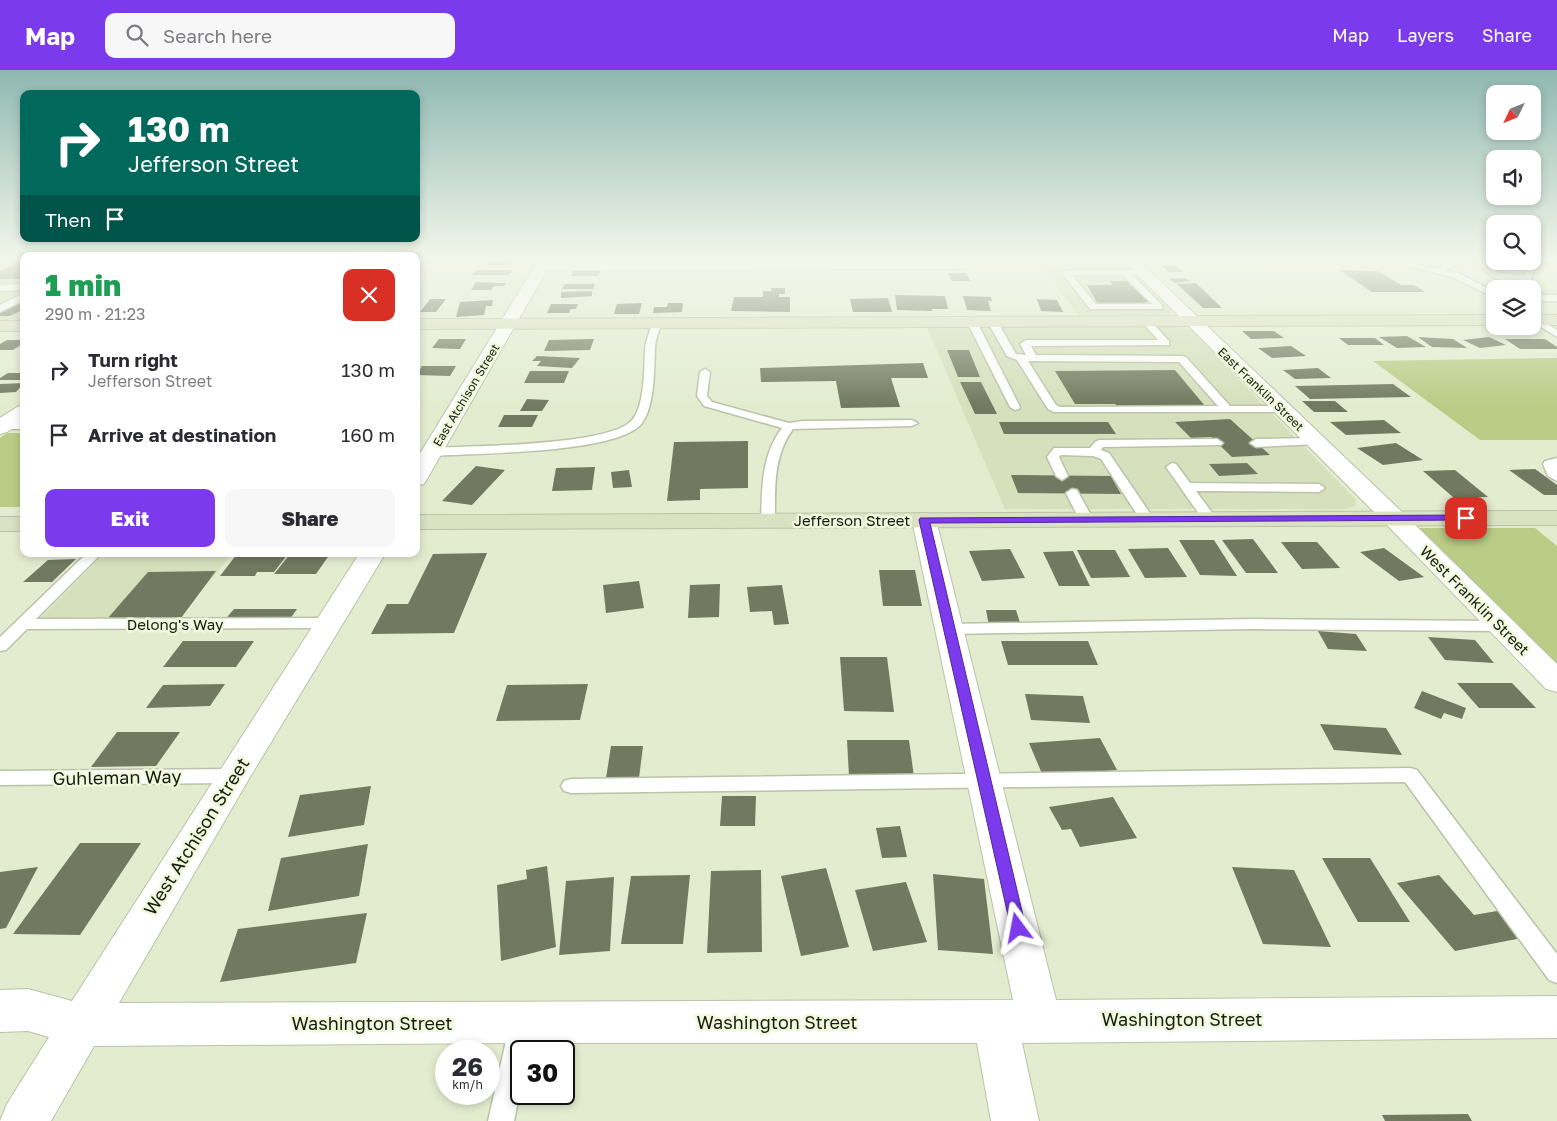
<!DOCTYPE html>
<html lang="en">
<head>
<meta charset="utf-8">
<style>
	:root { --surface:#fff; --page:#f7f7f7; --text:#2b2b33; --muted:#7c7c81; --accent:#7c3aed }
	body { margin:0; font-family:"Golos Text",sans-serif; background:var(--page); color:var(--text); height:100vh; display:flex; flex-direction:column; font-size:19px; white-space:nowrap }
	* { box-sizing:border-box; margin:0 }
	p { font-size:16px; color:var(--muted) }
	.icon { flex:none; width:28px; height:28px; fill:none; stroke:currentColor; stroke-width:2; stroke-linecap:round; stroke-linejoin:round }
	.map { position:relative; flex:1; overflow:hidden }
	.panel { position:absolute; left:20px; top:182px; width:400px; height:305px; display:flex; flex-direction:column; background:var(--surface); border-radius:10px; box-shadow:0 2px 8px #0003 }
	.panel>* { flex:none }
	.banner { position:absolute; left:20px; top:20px; width:400px; height:152px; border-radius:10px; box-shadow:0 2px 8px #0003; background:#00695c; color:#fff; overflow:hidden }
	.needle { width:32px; rotate:227deg }
	.fabs { position:absolute; left:1486px; top:15px; display:grid; gap:10px }
	.fabs a { display:grid; place-items:center; width:55px; height:55px; border-radius:10px; background:var(--surface); box-shadow:0 2px 8px #0003; font-size:25px }
	.speed { position:absolute; left:435px; top:970px; display:flex; gap:10px; font-size:25px; font-weight:700; text-align:center }
	.speed>* { display:grid; place-content:center; width:65px; height:65px; border-radius:50%; background:var(--surface); box-shadow:0 2px 8px #0003; line-height:1 }
	.speed small { font-size:12px; font-weight:400 }
	.speed .limit { border:2px solid #111; border-radius:8px; background:#fff; color:#111 }
	.pin { position:absolute; display:grid; place-items:center; width:42px; height:42px; color:#fff; margin:-21px; border-radius:10px; box-shadow:0 2px 8px #0006 }
	.me { position:absolute; width:55px; margin:-28px; rotate:347deg; stroke-linejoin:round; filter:drop-shadow(0 0 4px #0008) }
	.turn { display:flex; align-items:center; gap:18px; height:105px; padding:0 25px; font-size:22px }
	.turn .icon { width:65px; height:65px; stroke-width:2.5 }
	.turn b { display:block; font-size:35px; line-height:42px }
	.then { display:flex; align-items:center; height:48px; padding:0 25px; background:#0003; gap:10px; font-size:19px }
	.round { display:grid; place-items:center; flex:none; width:52px; height:52px; border-radius:10px; background:var(--page) }
	.summary { display:flex; align-items:center; justify-content:space-between; height:85px; padding:0 25px }
	h1 { font-size:30px; font-weight:800; line-height:38px; color:#1e9e55 }
	.action { display:flex; gap:10px; margin-top:auto; padding:10px 25px }
	.action a { flex:1; height:58px; border-radius:10px; background:var(--accent); color:#fff; font-size:20px; font-weight:800; line-height:58px; text-align:center }
	.action a+a { background:var(--page); color:var(--text) }
	ul { padding:0; list-style:none }
	li { display:flex; align-items:center; gap:15px; height:65px; padding:0 25px }
	li div { flex:1 }
	li b { display:block; font-size:19px }
	li em { font-style:normal }
	header { display:flex; align-items:center; gap:30px; box-sizing:border-box; height:70px; padding:0 25px; background:var(--accent); color:#fff }
	header strong { font-size:24px }
	nav { display:flex; gap:28px; margin-inline-start:auto; font-size:18px }
	.search { width:350px; height:45px; background:var(--page); display:flex; align-items:center; gap:12px; box-sizing:border-box; padding:0 18px; border-radius:10px; color:var(--muted); font-size:19px }
	.map>svg:first-child { display:block }
	.built { fill:#d6e0bd }
	.green { fill:#bacc86 }
	.building { fill:#727960 }
	.lines { fill:none; stroke-linecap:round; stroke-linejoin:round }
	.lane-casing { stroke:#bac2a7; stroke-width:3 }
	.street-casing { stroke:#bac2a7; stroke-width:2 }
	.secondary-casing { stroke:#bac2a7; stroke-width:2 }
	.lane { fill:#fff; fill-rule:evenodd }
	.street { fill:#fff; fill-rule:evenodd }
	.secondary { fill:#dbe1c3; fill-rule:evenodd }
	.route { fill:#7c3aed; stroke:#51269a }
	.labels { text-anchor:middle; dominant-baseline:central; stroke-width:5; stroke-linejoin:round; paint-order:stroke }
	.far-street-label { font-size:12px; fill:#191c12; stroke:#f1f9dd }
	.street-label { font-size:15px; fill:#191c12; stroke:#f1f9dd }
	.near-street-label { font-size:18px; fill:#191c12; stroke:#f1f9dd }
</style>
</head>
<body>
<header>
<strong>Map</strong>
<div class="search"><svg class="icon" aria-label="search" viewBox="0 0 24 24"><circle cx="10" cy="10" r="6"/><path d="M15 15l6 6"/></svg>Search here</div>
<nav><a>Map</a><a>Layers</a><a>Share</a></nav>
</header>
<div class="map">
<svg width="1557" height="1051" viewBox="0 0 1557 1051">
	<rect width="100%" height="100%" fill="#e4ecd0"/>
	<g class="built">
		<rect x="0" y="189" width="24" height="61"/>
		<path d="M1038,194H1125L1173,240L1171,244L1164,245H1079Z"/>
		<path d="M1173,255L1191,260L1356,430L1355,436L1346,439H1005L927,257Z"/>
		<path d="M104,484H232L178,549H40Z"/>
	</g>
	<g class="green">
		<path d="M1557,288V370H1480L1373,291Z"/>
		<path d="M7,363H24V437H0V368Z"/>
		<path d="M1418,458H1535L1557,476V603Z"/>
	</g>
	<g class="building">
		<path d="M491,189H514L510,195H487Z"/>
		<path d="M24,190V209H0V201Z"/>
		<path d="M1162,196H1176L1183,202H1169Z"/>
		<path d="M476,200H513L509,205H472Z"/>
		<path d="M1339,200L1377,201L1401,215H1414L1425,222H1372Z"/>
		<path d="M574,201H601L598,206H571Z"/>
		<path d="M948,203H966L970,211H952Z"/>
		<path d="M1185,208L1191,211L1175,213L1169,209Z"/>
		<path d="M1110,211H1127L1131,216H1138L1149,232H1144L1146,235L1098,234L1087,215H1113Z"/>
		<path d="M476,212L506,213L504,216H494L491,220H471Z"/>
		<path d="M1196,213L1222,238H1203L1177,214Z"/>
		<path d="M565,214H595L593,219H562Z"/>
		<path d="M771,218H785V224H779V227H790V242L731,241L734,227H763V221H771Z"/>
		<path d="M592,221V226L561,228V222Z"/>
		<path d="M895,225L945,226L948,239H932V241L897,240Z"/>
		<path d="M963,226L991,227L992,231H988L991,241L967,240Z"/>
		<path d="M888,228L892,242H853L850,229Z"/>
		<path d="M430,229H446L436,242H420Z"/>
		<path d="M1037,229L1057,230L1063,242L1041,241Z"/>
		<path d="M493,230L492,236H486L484,245L456,247L460,232Z"/>
		<path d="M642,233L639,244H614L617,234Z"/>
		<path d="M668,233H683L682,242L653,243L654,237H667Z"/>
		<path d="M14,234H24V239L10,246H0V241Z"/>
		<path d="M551,234H578L576,239H571L569,243H547Z"/>
		<path d="M1242,261H1274L1284,268L1251,269Z"/>
		<path d="M1407,266L1426,277L1397,278L1379,267Z"/>
		<path d="M1418,267L1453,269L1467,278L1432,277Z"/>
		<path d="M1489,267L1506,275L1480,278L1463,270Z"/>
		<path d="M1339,268H1375L1384,275H1348Z"/>
		<path d="M439,269H466L460,279L432,278Z"/>
		<path d="M594,269L590,280L544,281L549,270Z"/>
		<path d="M1505,269H1545L1557,277V279H1520Z"/>
		<path d="M7,270H24V273L13,280H0V274Z"/>
		<path d="M1291,276L1306,286L1272,288L1258,278Z"/>
		<path d="M947,280H969L980,307H958Z"/>
		<path d="M537,286L580,288L572,298L537,296L541,291H532Z"/>
		<path d="M923,293L928,308H891L900,337L841,338L836,311L761,312L760,298Z"/>
		<path d="M422,296H456L450,306L416,305Z"/>
		<path d="M1318,298L1331,308L1295,309L1283,300Z"/>
		<path d="M1175,300L1205,336H1117L1115,334H1075L1055,301Z"/>
		<path d="M530,301H569L564,313H524Z"/>
		<path d="M8,303H24V310H0V308Z"/>
		<path d="M960,312H981L997,344H975Z"/>
		<path d="M24,313L16,322L0,323V314Z"/>
		<path d="M1393,314L1411,327L1310,329L1295,316Z"/>
		<path d="M527,329L549,330L542,341H520Z"/>
		<path d="M1302,331H1335L1348,342H1314Z"/>
		<path d="M504,345H538L532,357H498Z"/>
		<path d="M1230,349L1270,385L1232,387L1211,367L1191,368L1175,352Z"/>
		<path d="M1384,350L1401,363L1346,365L1330,352Z"/>
		<path d="M999,352H1108L1116,364H1004Z"/>
		<path d="M748,371V418L700,419V430L667,431L674,372Z"/>
		<path d="M1396,373L1423,390L1383,395L1357,378Z"/>
		<path d="M1247,393L1258,404L1219,406L1209,394Z"/>
		<path d="M476,396L505,400L472,435L442,431Z"/>
		<path d="M595,397L592,420L552,421L556,398Z"/>
		<path d="M1535,399L1557,415V425H1544L1509,400Z"/>
		<path d="M629,400L632,417L613,418L611,402Z"/>
		<path d="M1455,400L1488,427L1454,428L1423,401Z"/>
		<path d="M1011,405L1111,406L1121,424L1018,423Z"/>
		<path d="M1253,469L1278,503H1246L1222,470Z"/>
		<path d="M1179,470H1214L1237,506L1200,505Z"/>
		<path d="M1281,472H1317L1340,498L1302,499Z"/>
		<path d="M1168,478L1187,507L1145,508L1128,479Z"/>
		<path d="M1384,478L1424,507L1399,511L1360,482Z"/>
		<path d="M1010,479L1025,508L982,511L969,481Z"/>
		<path d="M1077,480H1115L1130,507L1091,508Z"/>
		<path d="M1073,481L1090,516H1059L1043,482Z"/>
		<path d="M487,483L454,563L371,564L387,534H408L433,484Z"/>
		<path d="M237,484H288L274,502H257L255,506H220Z"/>
		<path d="M290,484H330L316,504H274Z"/>
		<path d="M76,489L52,512H23L48,490Z"/>
		<path d="M879,500H915L922,536H883Z"/>
		<path d="M216,501L181,548L107,549L148,502Z"/>
		<path d="M639,511L644,538L606,543L603,515Z"/>
		<path d="M720,514L719,547L688,548L690,515Z"/>
		<path d="M782,515L789,554L774,555L772,541L750,542L747,517Z"/>
		<path d="M234,539H297L288,552H223Z"/>
		<path d="M986,540H1016L1021,556H989Z"/>
		<path d="M1318,561L1356,564L1367,581L1328,579Z"/>
		<path d="M1428,567L1475,570L1494,593L1445,590Z"/>
		<path d="M183,571H254L236,597H163Z"/>
		<path d="M1001,571H1088L1098,595H1008Z"/>
		<path d="M840,587H887L894,642L844,641Z"/>
		<path d="M1457,613H1512L1536,638H1479Z"/>
		<path d="M225,614L210,636L146,638L163,615Z"/>
		<path d="M588,614L580,650L496,651L507,615Z"/>
		<path d="M1422,621L1466,638L1462,649L1444,643L1441,649L1414,638Z"/>
		<path d="M1025,624L1083,626L1090,653L1031,650Z"/>
		<path d="M1320,654L1386,658L1402,685L1334,680Z"/>
		<path d="M117,662H180L156,696L91,697Z"/>
		<path d="M1100,668L1117,700L1043,706L1029,673Z"/>
		<path d="M847,670H909L914,707L849,706Z"/>
		<path d="M611,676H643L639,708H606Z"/>
		<path d="M371,716L364,755L288,767L300,725Z"/>
		<path d="M722,726H756L755,756H720Z"/>
		<path d="M1113,727L1137,768L1080,777L1071,759L1062,760L1049,737Z"/>
		<path d="M900,756L907,787L882,788L876,758Z"/>
		<path d="M80,773H141L80,865L13,864Z"/>
		<path d="M368,774L359,826L268,841L281,788Z"/>
		<path d="M1322,788H1370L1410,852H1358Z"/>
		<path d="M547,796L556,877L501,891L497,815L527,809L526,800Z"/>
		<path d="M38,797L6,858L0,859V802Z"/>
		<path d="M1232,797L1294,800L1331,877L1263,874Z"/>
		<path d="M826,798L849,877L801,886L781,806Z"/>
		<path d="M761,800L762,882L707,883L711,801Z"/>
		<path d="M933,804L984,809L993,884L938,880Z"/>
		<path d="M690,805L683,874H621L631,806Z"/>
		<path d="M1439,805L1474,845L1497,841L1522,868L1455,881L1397,813Z"/>
		<path d="M614,807L610,881L559,885L566,811Z"/>
		<path d="M906,812L927,872L873,881L855,820Z"/>
		<path d="M367,843L356,893L220,912L238,859Z"/>
		<path d="M1468,1044L1472,1051H1385L1382,1045Z"/>
	</g>
	<g class="lines">
		<g class="lane-casing">
			<g id="lane">
				<path d="M1475,189H1483C1493,204 1508,205 1525,205L1528,191H1532V189L1557,190V194L1536,191L1531,210H1513L1528,219C1510,219 1485,205 1475,189Z"/>
				<path d="M1456,190L1460,192C1457,196 1450,197 1446,201L1458,203L1495,222V228L1452,207L1405,195L1409,193L1438,199L1446,192Z"/>
				<path d="M1145,200V204L1132,205L1162,235V239H1090L1062,203L1066,201ZM1072,205H1123L1152,234H1096Z"/>
				<path d="M24,214V220L0,221V215Z"/>
				<path d="M1532,221L1544,225H1557V231H1542L1532,227Z"/>
				<path d="M24,223V230L0,242V235Z"/>
				<path d="M1536,247L1557,260V267L1533,252L1532,248Z"/>
				<path d="M992,248L997,251L1016,284L1026,285L1020,274L1026,270H1158L1141,251L1146,248L1149,249L1169,271V275L1031,276L1036,285L1182,286L1186,287L1230,336H1282L1288,339L1282,342H1054L1048,339L1017,290L1007,286L987,251ZM1028,291L1179,292L1218,336L1060,337L1056,335Z"/>
				<path d="M972,249L977,252L1020,337L1019,339L1015,340L1010,337L967,252Z"/>
				<path d="M657,250L662,253C659,261 655,270 655,279C654,299 655,336 642,353C619,384 474,383 432,386L426,382L432,378C468,376 614,376 633,349C645,333 644,298 645,279C646,270 650,261 652,253Z"/>
				<path d="M705,299L710,302L707,326L712,332L789,353L803,351L912,350L918,353L912,356L793,359C773,386 775,419 775,451L768,455L763,454L761,451C762,419 761,385 782,358L704,336L697,326L700,302Z"/>
				<rect x="0" y="353" width="24" height="6"/>
				<path d="M1315,368L1321,372L1319,374L1256,377L1250,373L1256,369Z"/>
				<path d="M1217,369L1223,373L1221,375L1103,377L1101,380L1109,383L1154,449L1147,453L1142,452L1101,389L1093,386L1061,385L1059,387L1068,406L1062,410L1056,406L1047,387L1054,378H1090L1095,372L1099,370Z"/>
				<path d="M1557,388V411L1548,406L1543,394L1545,391Z"/>
				<path d="M1172,393L1176,394L1190,413L1319,414L1325,418L1319,422L1196,421L1216,448L1209,452L1204,451L1166,397Z"/>
				<path d="M1072,419L1077,420L1093,449L1091,452H1081L1079,449L1066,423Z"/>
				<path d="M86,484H101L36,549L328,548L334,550L336,553L334,556L328,558L27,559L6,580L0,581V567Z"/>
				<path d="M1253,549L1501,551L1507,553L1509,556L1507,559L1501,561L1253,559L949,564L943,563L941,559L943,555L949,554Z"/>
				<path d="M1410,698L1417,700L1557,884V913L1549,910L1405,712L571,723L564,721L561,716L564,711L571,709Z"/>
				<path d="M233,699L240,701L242,706L240,711L233,713L0,715V701Z"/>
				<path d="M522,941L531,945L534,953L528,981H521V1016L514,1051H488L510,953L513,945Z"/>
			</g>
		</g>
		<g class="street-casing">
			<g id="street">
				<path d="M539,189H553L552,192L964,191L969,192L971,195L969,198L964,199L547,200L427,409L424,414L416,416V390Z"/>
				<path d="M1122,189H1137L1403,443L1557,594V622L1546,619L1385,453Z"/>
				<path d="M24,335V351L7,362L0,364V348L17,337Z"/>
				<path d="M924,443L933,445L936,450L1056,930L1557,926V968L1022,973L1039,1051H991L977,973H523L94,976L51,1051H0L7,1034L49,967L28,961L0,962V920L28,919L72,931L359,484H385L250,707L119,933L1013,930L912,450L915,445Z"/>
			</g>
		</g>
		<g class="secondary-casing">
			<g id="secondary">
				<path d="M1495,245V255L416,259V249Z"/>
				<rect x="1532" y="245" width="25" height="10"/>
				<rect x="0" y="251" width="24" height="10"/>
				<path d="M1557,441V455L416,459V445Z"/>
				<rect x="0" y="447" width="24" height="14"/>
			</g>
		</g>
		<use href="#lane" class="lane"/>
		<use href="#street" class="street"/>
		<use href="#secondary" class="secondary"/>
	</g>
	<linearGradient id="sky" x2="0" y2="1"><stop stop-color="#8fb8b1"/><stop offset="0.56" stop-color="#f3f6ea"/><stop offset="1" stop-color="#f3f6ea" stop-opacity="0"/></linearGradient>
	<rect width="1557" height="336" fill="url(#sky)"/>
	<path class="route" d="M1466,445L1469,446V450L930,453L1026,858L1023,863L1018,865L1012,863L919,450L920,448Z"/>
	<g class="labels">
		<g class="far-street-label">
			<text transform="translate(1261 319) rotate(44)">East Franklin Street</text>
			<text transform="translate(466 325) rotate(-59)">East Atchison Street</text>
		</g>
		<g class="street-label">
			<text x="852" y="450">Jefferson Street</text>
			<text transform="translate(1475 530) rotate(45)">West Franklin Street</text>
			<text x="175" y="554">Delong's Way</text>
		</g>
		<g class="near-street-label">
			<text transform="translate(117 707) rotate(-1)">Guhleman Way</text>
			<text transform="translate(196 766) rotate(-58)">West Atchison Street</text>
			<text x="1182" y="949">Washington Street</text>
			<text x="777" y="952">Washington Street</text>
			<text x="372" y="953">Washington Street</text>
		</g>
	</g>
</svg>
<div class="fabs">
<a><svg class="needle" viewBox="-14 -14 28 28"><path d="M0-13l5 13h-10z" fill="#e53935"/><path d="M0 13l5-13h-10z" fill="#7c7c81"/></svg></a>
<a><svg class="icon" aria-label="sound" viewBox="0 0 24 24"><path d="M4 9h4l5-4v14l-5-4H4zM17 9q2 3 0 6"/></svg></a>
<a><svg class="icon" aria-label="search" viewBox="0 0 24 24"><circle cx="10" cy="10" r="6"/><path d="M15 15l6 6"/></svg></a>
<a><svg class="icon" aria-label="layers" viewBox="0 0 24 24"><path d="M12 4l9 5-9 5-9-5zM3 14l9 5 9-5"/></svg></a>
</div>
<div class="speed"><div>26<small>km/h</small></div><div class="limit">30</div></div>
<div class="pin" style="left:1466px;top:448px;background:#d93025"><svg class="icon" aria-label="arrive" viewBox="0 0 24 24"><path d="M6 21V4h12l-3 4 3 4H6"/></svg></div>
<svg class="me" style="left:1018px;top:858px" viewBox="-20 -20 40 40"><path d="M0-17L14 15 0 8-14 15z" fill="#7c3aed" stroke="#fff" stroke-width="4"/></svg>
<div class="banner">
<div class="turn"><svg class="icon" aria-label="right" viewBox="0 0 24 24"><path d="M7 20v-9h11M14 6l5 5-5 5"/></svg><div><b>130 m</b>Jefferson Street</div></div>
<div class="then">Then<svg class="icon" aria-label="arrive" viewBox="0 0 24 24"><path d="M6 21V4h12l-3 4 3 4H6"/></svg></div>
</div>
<section class="panel">
<div class="summary"><div><h1>1 min</h1><p>290 m · 21:23</p></div><a class="round" style="background:#d93025;color:#fff"><svg class="icon" aria-label="close" viewBox="0 0 24 24"><path d="M6 6l12 12M18 6L6 18"/></svg></a></div>
<ul>
<li><svg class="icon" aria-label="right" viewBox="0 0 24 24"><path d="M7 20v-9h11M14 6l5 5-5 5"/></svg><div><b>Turn right</b><p>Jefferson Street</p></div><em>130 m</em></li>
<li><svg class="icon" aria-label="arrive" viewBox="0 0 24 24"><path d="M6 21V4h12l-3 4 3 4H6"/></svg><div><b>Arrive at destination</b></div><em>160 m</em></li>
</ul>
<div class="action"><a>Exit</a><a>Share</a></div>
</section>
</div>
</body>
</html>
